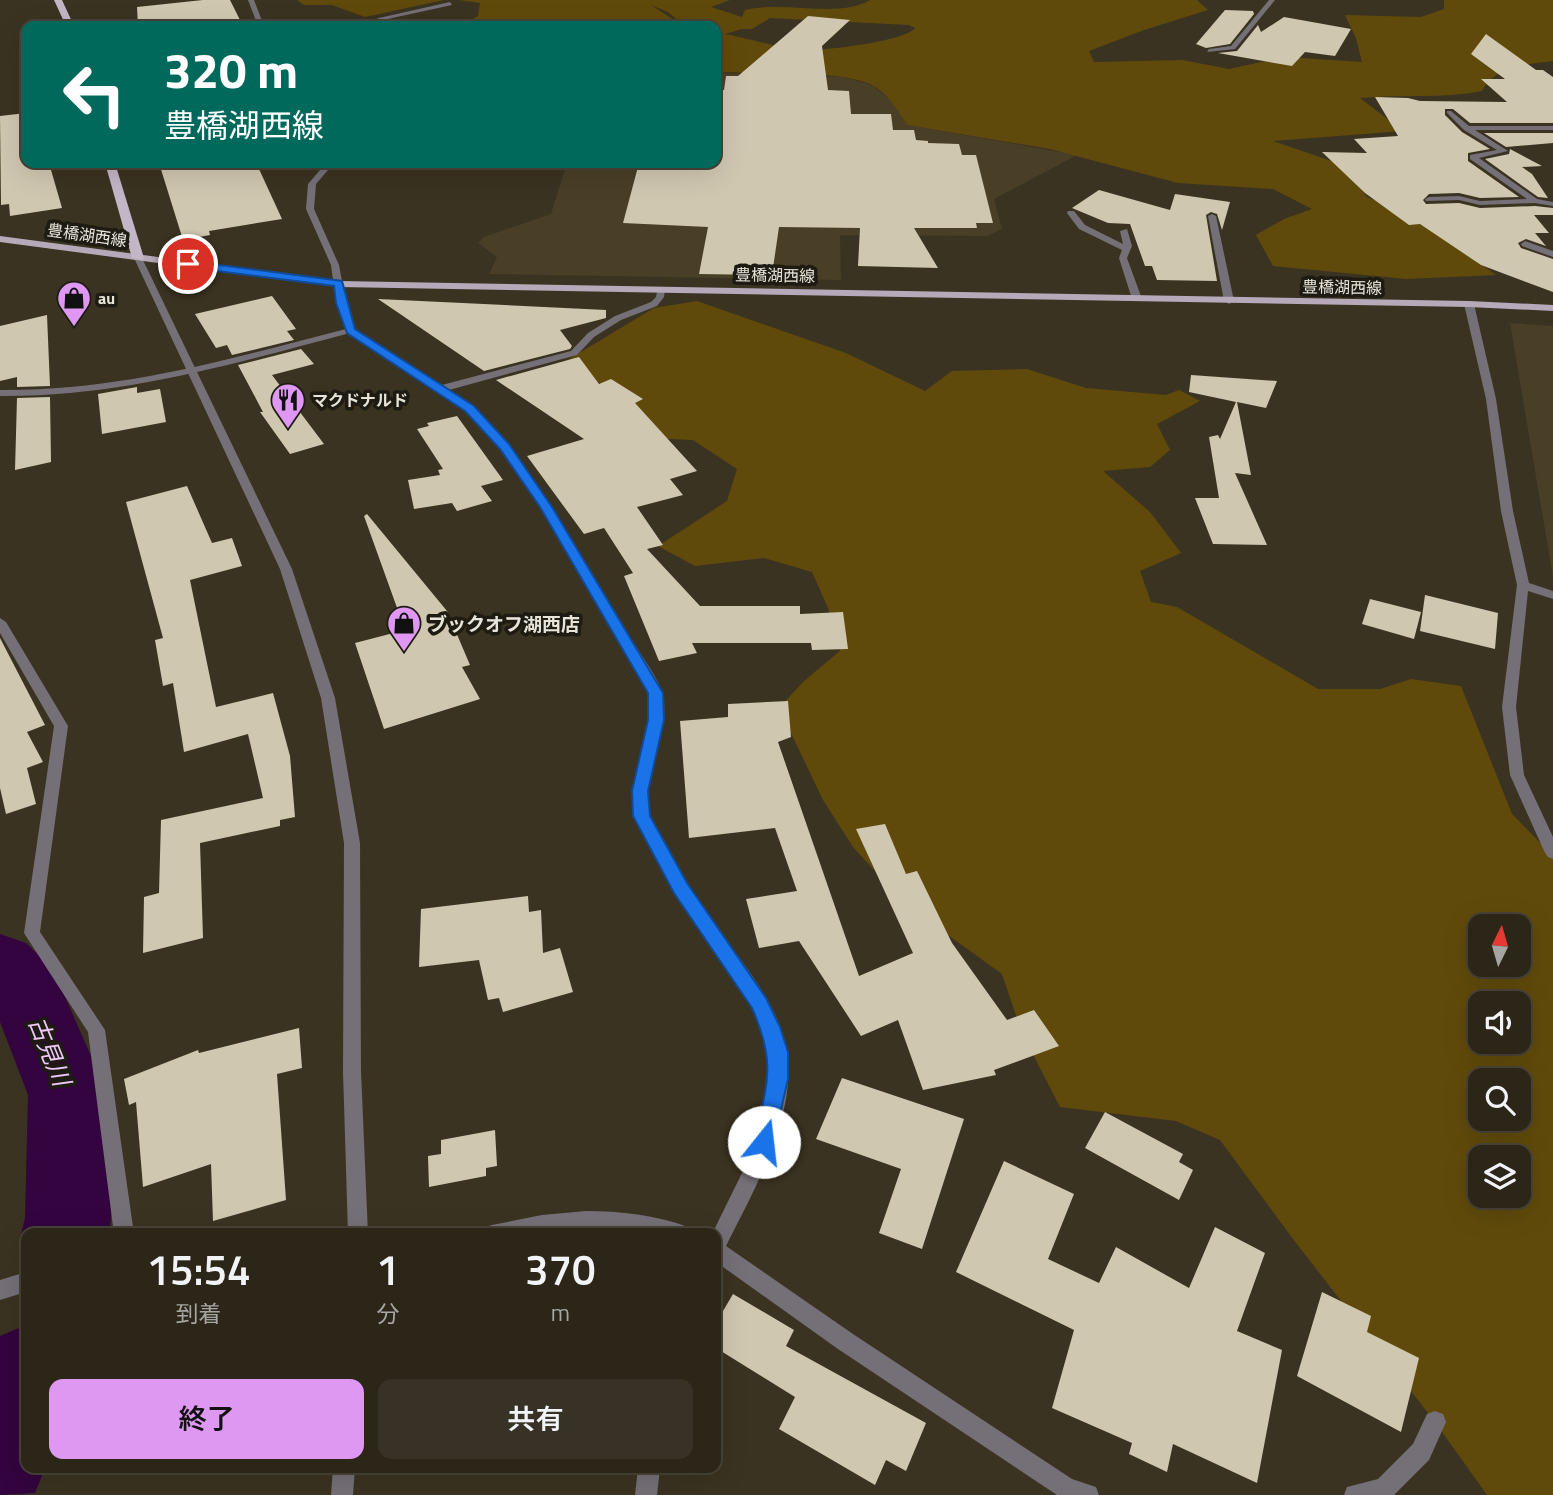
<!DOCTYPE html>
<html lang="ja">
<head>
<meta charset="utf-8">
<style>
	:root { --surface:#2c2619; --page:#383226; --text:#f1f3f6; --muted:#a6a5a2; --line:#484338; --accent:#de98f2 }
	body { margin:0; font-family:"Titillium Web","Noto Sans JP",sans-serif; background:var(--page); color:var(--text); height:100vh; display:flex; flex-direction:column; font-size:26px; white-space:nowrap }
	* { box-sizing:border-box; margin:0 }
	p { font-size:23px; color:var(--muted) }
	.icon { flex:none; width:38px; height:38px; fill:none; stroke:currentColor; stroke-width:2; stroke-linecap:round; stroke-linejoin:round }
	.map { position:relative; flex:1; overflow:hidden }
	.drawer { position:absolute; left:21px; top:1228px; width:700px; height:245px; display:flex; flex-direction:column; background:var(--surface); border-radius:14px; box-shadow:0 7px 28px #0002,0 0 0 2px var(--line) }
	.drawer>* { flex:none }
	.guide { position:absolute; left:21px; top:21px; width:700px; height:147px; border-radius:14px; box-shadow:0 7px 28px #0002,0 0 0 2px var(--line); background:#00695c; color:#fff; overflow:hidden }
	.needle { width:46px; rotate:5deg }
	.tools { position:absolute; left:1468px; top:914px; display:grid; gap:14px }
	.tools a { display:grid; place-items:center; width:63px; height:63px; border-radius:14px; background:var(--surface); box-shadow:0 7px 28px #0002,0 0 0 2px var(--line); font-size:35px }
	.pin { position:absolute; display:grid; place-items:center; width:60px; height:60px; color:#fff; margin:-30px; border:4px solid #fff; border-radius:50%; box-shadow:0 2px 7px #0007 }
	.me { position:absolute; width:77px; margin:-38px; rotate:16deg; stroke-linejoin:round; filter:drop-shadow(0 0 5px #0008) }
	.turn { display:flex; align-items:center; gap:24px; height:147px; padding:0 28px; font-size:32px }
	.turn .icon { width:91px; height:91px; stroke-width:2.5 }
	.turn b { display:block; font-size:49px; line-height:60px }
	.eta { display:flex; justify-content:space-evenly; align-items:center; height:119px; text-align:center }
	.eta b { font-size:42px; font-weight:600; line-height:49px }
	.primary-button { display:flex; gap:14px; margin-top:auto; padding:14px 28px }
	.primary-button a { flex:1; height:80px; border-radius:14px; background:var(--accent); color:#111; font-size:28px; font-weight:600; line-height:80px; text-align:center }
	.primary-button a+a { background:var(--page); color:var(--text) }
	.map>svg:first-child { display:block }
	.built { fill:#493f27 }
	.green { fill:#604a0b; fill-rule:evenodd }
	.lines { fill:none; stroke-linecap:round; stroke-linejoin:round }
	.river { fill:#33043f; fill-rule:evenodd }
	.building { fill:#d0c7b1 }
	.minor { fill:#756f77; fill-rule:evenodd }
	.tertiary { fill:#756f77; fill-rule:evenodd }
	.primary { fill:#b6aaba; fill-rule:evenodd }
	.trunk { fill:#c3b6c7; fill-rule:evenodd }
	.route { fill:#1a73e8; stroke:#114b97; stroke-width:2 }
	.labels { text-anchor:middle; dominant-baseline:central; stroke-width:7; stroke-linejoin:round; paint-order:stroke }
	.far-street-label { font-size:16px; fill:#e8e4d9; stroke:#1e1b13 }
	.far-poi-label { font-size:16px; font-weight:bold; fill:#e8e4d9; stroke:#1e1b13; text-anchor:start }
	.poi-label { font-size:19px; font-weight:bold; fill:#e8e4d9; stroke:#1e1b13; text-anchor:start }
	.near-water-label { font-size:24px; font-style:italic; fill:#efc7fb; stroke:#1e1b13 }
</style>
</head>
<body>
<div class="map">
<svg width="1553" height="1495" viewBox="0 0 1553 1495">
	<rect width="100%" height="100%" fill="#3b3321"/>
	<g class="built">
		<path d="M716,73L843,77L872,85L891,100L907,125L1077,155L994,199L1002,229L987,236L840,235L841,280L489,274L497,257L478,243L484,237L551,214L567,163H716Z"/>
		<path d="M1510,323L1553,326V577Z"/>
	</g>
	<g class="green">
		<path d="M297,0H444L365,17L332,5H304Z"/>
		<path d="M459,0H730L711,7L742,17L745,10C786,0 838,19 870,0H1197L1208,10L1144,30L1089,51L1094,62L1182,60L1229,69L1285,57L1362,62L1356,38L1345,15L1421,17L1444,9V0H1553V61C1526,65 1497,64 1482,91C1442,99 1401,94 1360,98L1403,131L1273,141L1340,164L1367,197L1408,214L1496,275L1406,279L1273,266L1256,235L1284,219L1312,209L1273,189L1178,183L1050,149L907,125C898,111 888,93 872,85C842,70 753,74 716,72V26L683,25L668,12L651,5L683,26H461L478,16L480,3ZM770,18L909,25L915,28C906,41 824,51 805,50C779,48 751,39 725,34L742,29H752Z"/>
		<path d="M697,301L846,353L925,391L952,371L1027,369L1086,388L1166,395L1179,390L1200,401L1157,424L1170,450L1150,467L1103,471L1150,512L1181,553L1140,571L1151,602L1177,607L1318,689H1380L1411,679L1461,686L1512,814L1553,856V1495H1487L1435,1422L1293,1239L1220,1140L1176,1121L1060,1107L1022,1033L1002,974L904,903L853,847L823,800L779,708L804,681L840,651L828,608L812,572L764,558L695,566L658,546L727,501L737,469L693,440L627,437L615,386L580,379L566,361L654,308ZM1480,926H1519V964H1480ZM1480,1003H1519V1041H1480ZM1480,1080H1519V1118H1480ZM1480,1157H1519V1195H1480Z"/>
	</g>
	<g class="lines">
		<g class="river">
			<path d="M0,934L26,943L53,969L108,1095L111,1218L109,1234H26V1245L21,1234L25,1218L28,1095L0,1022Z"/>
			<path d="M26,1325V1468H45L35,1493L0,1495V1336Z"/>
		</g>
	</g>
	<g class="building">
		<path d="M203,0H230L243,26H138L137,7Z"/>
		<path d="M1225,10L1253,11L1254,14L1230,44L1206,48L1196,44Z"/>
		<path d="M808,16L850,20L822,46L828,90L849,91L851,114H891L893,130H914L916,140L928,141V143L959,144L962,155H976L993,223H976L977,228H914L938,268L858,266L860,228L779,227L772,275L699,274L708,227L623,223L639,163H716V90H724L726,76H738Z"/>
		<path d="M1284,17L1351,29L1335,56L1305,52L1292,66L1218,53L1237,51L1258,25L1261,32Z"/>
		<path d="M1486,34L1536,70H1543L1553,77V123H1470L1453,109H1445V115L1462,132L1490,149L1468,153V161L1519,197L1480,198L1459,193L1429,194L1423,200L1426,204L1459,203L1480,208L1535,206L1553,208V215H1534L1549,233H1535L1546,246L1526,239L1518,243L1521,248L1553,259V292L1481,265L1420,224L1409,225L1365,193L1322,152L1367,153L1354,139L1398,136L1375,97L1408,98L1420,101L1507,102L1481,79H1505L1471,54Z"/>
		<path d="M26,113V166L49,163L62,208L10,216L9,204L1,205L0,116Z"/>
		<path d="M1484,133H1553V143L1506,147Z"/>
		<path d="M1510,149L1542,166L1522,167L1532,174L1548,198L1538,197L1485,159L1509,154Z"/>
		<path d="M159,163H183L184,165L233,163V170L259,169L282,219L209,231L210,235L183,240Z"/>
		<path d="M1099,190L1170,210L1175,194L1230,202L1222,230L1217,214L1211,212L1206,215L1217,281L1157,280L1152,266H1145L1130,224L1108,223L1072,208Z"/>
		<path d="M272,296L296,329L287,331L294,340L232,355L227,345L216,348L195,314Z"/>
		<path d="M378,299L606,310V318L560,330L572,346L570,349L484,371Z"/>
		<path d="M47,315L50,386L17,387V377L0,381V326Z"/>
		<path d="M301,349L314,364L272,375L324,444L290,454L260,412H263L238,365Z"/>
		<path d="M579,357L599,384L611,379L643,399L635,403L697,471L670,479L683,495L637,507L663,545L647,549L700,606H800V614L843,612L848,649L812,650L811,643H692L697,653L659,661L624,576L633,573L604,528L584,534L527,456L584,439L496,380Z"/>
		<path d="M1191,375L1277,381L1266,408L1237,402L1251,475L1235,473L1267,545L1213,544L1195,498H1219L1209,437L1218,435L1220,439L1236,402L1189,392Z"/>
		<path d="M137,387V393L160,389L166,422L102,434L98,394Z"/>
		<path d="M50,397L51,462L15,470L17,398Z"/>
		<path d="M457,416L503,480L481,486L492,501L457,511L452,503L414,509L408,480L440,475L438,470L443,469L417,429L429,426L427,423Z"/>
		<path d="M187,486L212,543L232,538L242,566L190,580L216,707L273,693L290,756L295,817L280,820V826L200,843L203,938L143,953L144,897L159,893L161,820L263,798L248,734L184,752L173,683L163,686L155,640L163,638L126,502Z"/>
		<path d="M367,514L447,611L470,665L462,667L480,699L384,729L355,643L405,630L364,516Z"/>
		<path d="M1425,595L1498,613L1495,649L1420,631Z"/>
		<path d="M1370,599L1421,612L1414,639L1362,624Z"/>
		<path d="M0,638L45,725L27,732L43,762L27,768L36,804L6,814L0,788Z"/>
		<path d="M788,701L791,737L778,742L859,976L913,953L856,829L885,824L906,874L917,871L952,943L1007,1020L1034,1010L1059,1046L994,1070L996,1075L923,1090L898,1020L861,1036L799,941L759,948L746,899L797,891L775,828L689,838L680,721L728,717V704Z"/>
		<path d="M528,896L529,912L541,910L543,953L560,948L573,992L503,1012L499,998L488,1000L479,960L419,967L421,909Z"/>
		<path d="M299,1028L302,1068L277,1074L286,1200L213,1221L211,1164L143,1187L136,1102L129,1105L124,1079L198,1050L199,1053Z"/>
		<path d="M842,1078L964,1119L922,1249L879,1233L901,1169L816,1139Z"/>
		<path d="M1105,1112L1183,1154L1179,1162L1193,1170L1179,1200L1085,1148Z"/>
		<path d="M495,1130L497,1166L486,1168V1176L429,1187L428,1156L441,1154V1140Z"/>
		<path d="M1004,1161L1074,1194L1048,1259L1099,1283L1116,1247L1189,1288L1215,1227L1265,1253L1237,1331L1282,1350L1257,1483L1173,1444L1167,1472L1129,1454L1132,1443L1052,1408L1074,1330L956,1272Z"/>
		<path d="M1322,1292L1371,1316L1367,1332L1419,1358L1401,1432L1297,1376Z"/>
		<path d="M733,1294L794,1330L786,1346L926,1423L906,1471L886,1460L875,1485L779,1429L795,1397L716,1348V1323Z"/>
	</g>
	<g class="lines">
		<g class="minor">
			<path d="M248,0H254L264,26H258Z"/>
			<path d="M1269,0H1275L1235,49L1207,52L1209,49L1231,46Z"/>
			<path d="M450,2L452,5L383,20L367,26H359L379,18Z"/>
			<path d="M394,21L454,24L457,26L392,24Z"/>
			<path d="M1447,111H1451L1469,126H1553V130H1475L1508,151L1479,158L1537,199L1553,202V206L1535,203L1480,205L1459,200L1426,201L1425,199L1429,197L1459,196L1480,201L1527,199L1470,159V155L1497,150L1464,130L1447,113Z"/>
			<path d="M326,163H334L316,184L314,209L339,265L346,303L355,329L442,385L571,351L588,333L615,316L651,302L656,297L658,287L665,289L664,297L657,306L621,320L594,337L577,355L449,390C492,418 515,453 543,495C572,539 599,585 626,631C635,646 660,680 663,695C672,739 633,779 653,825C669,862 693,896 717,928C744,965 779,1005 787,1051C797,1116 754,1190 726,1246L853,1334L1072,1479L1096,1487L1099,1495H1057L838,1349L716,1262V1234H712L742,1173L761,1125L771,1074L769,1051L765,1032L751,1002L670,883L644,837L634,813L633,786L648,723L649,693L559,537L501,449L466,410L350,333C232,364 123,397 0,396V390C122,391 229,359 346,329L336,303L331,265L306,209L308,184Z"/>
			<path d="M1068,211H1074L1085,225L1123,244L1120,231L1127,229L1132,246L1127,258L1142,299L1140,301L1132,299L1119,258L1122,250L1079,229L1067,213Z"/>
			<path d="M1212,214L1216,216L1234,301L1229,304L1224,301L1208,216Z"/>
			<path d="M1525,241L1553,251V257L1522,246L1521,244Z"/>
			<path d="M1469,301L1474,304L1496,399L1513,511L1529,583L1553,591V599L1528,591L1516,707L1524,775L1553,837V859L1548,857L1545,853L1510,775L1502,707L1517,585L1501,511L1486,399L1464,304Z"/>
			<path d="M0,618L6,622L68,726L40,932L105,1030L134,1234H114L88,1032L24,933L54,726L0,633Z"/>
			<path d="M586,1211C620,1211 656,1215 688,1227L691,1234H641L586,1229L540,1234H482L485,1227L492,1225L542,1215Z"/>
			<path d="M26,1272V1292L0,1300V1280Z"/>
			<path d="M1435,1411L1443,1414L1446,1422L1429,1460L1394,1495H1344L1347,1487L1378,1479L1413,1444L1427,1414Z"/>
			<path d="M638,1468H660L657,1495H635Z"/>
		</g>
		<g class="tertiary">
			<path d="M135,256L142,258L292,569L335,698L360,843L361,1071L368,1234H348L343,1071L344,843L321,698L280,569L134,258Z"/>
			<path d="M333,1468H355L353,1495H331Z"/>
		</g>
		<path class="primary" d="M0,236L339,281L1469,301L1553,305V311L1469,307L339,287L0,242Z"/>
		<g class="trunk">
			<path d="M54,0H62L74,26H66Z"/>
			<path d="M105,163H115L144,258L142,260L132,258Z"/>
		</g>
	</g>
	<path class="route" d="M188,261L342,281L355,329L474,406L509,444L552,507L663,693L664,720L648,791L650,816L687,883L766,998L780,1027L788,1052V1079L772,1149L764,1152L757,1149L754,1142C767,1084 777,1065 752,1008L674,893L633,816L632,791L648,720V693L540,507L500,449L465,411L347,333L336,303L334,286L185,267V262Z"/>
	<defs>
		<g id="shop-pin" transform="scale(1.75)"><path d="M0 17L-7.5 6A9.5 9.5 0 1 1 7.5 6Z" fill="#de98f2" stroke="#1e1b13"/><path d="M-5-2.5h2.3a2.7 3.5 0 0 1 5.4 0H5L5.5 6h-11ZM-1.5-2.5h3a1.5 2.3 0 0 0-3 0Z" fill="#111"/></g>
		<g id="restaurant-pin" transform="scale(1.75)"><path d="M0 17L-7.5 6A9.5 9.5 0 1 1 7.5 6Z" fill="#de98f2" stroke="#1e1b13"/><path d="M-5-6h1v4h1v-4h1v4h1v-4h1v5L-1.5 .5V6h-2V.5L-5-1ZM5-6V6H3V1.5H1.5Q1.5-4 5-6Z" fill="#111"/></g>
	</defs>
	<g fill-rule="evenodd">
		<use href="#shop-pin" x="74" y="298"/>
		<use href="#restaurant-pin" x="288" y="400"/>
		<use href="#shop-pin" x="404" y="623"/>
	</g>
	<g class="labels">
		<g class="far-street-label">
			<text transform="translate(87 235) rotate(8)">豊橋湖西線</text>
			<text transform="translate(775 275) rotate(1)">豊橋湖西線</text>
			<text transform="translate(1342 287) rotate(1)">豊橋湖西線</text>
		</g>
		<g class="far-poi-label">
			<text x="98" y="298">au</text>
			<text x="312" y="400">マクドナルド</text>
		</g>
		<g class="poi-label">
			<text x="428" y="623">ブックオフ湖西店</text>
		</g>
		<g class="near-water-label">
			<text transform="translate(50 1051) rotate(68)">古見川</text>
		</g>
	</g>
</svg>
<div class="tools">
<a><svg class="needle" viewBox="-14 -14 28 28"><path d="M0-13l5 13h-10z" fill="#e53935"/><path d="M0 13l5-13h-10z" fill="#a6a5a2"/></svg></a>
<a><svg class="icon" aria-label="sound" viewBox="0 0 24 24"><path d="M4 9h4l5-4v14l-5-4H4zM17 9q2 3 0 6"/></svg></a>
<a><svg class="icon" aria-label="search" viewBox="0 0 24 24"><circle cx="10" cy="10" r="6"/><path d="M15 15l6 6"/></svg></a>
<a><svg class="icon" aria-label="layers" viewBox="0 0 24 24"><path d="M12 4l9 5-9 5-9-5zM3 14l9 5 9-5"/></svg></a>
</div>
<div class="pin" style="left:188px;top:264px;background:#d93025"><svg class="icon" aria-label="arrive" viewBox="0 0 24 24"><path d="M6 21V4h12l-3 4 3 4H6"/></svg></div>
<svg class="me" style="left:764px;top:1142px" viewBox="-20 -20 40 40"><circle r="19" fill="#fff"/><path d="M0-13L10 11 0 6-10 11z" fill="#1a73e8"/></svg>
<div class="guide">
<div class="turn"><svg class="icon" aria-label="left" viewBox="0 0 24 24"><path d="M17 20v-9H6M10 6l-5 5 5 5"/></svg><div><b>320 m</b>豊橋湖西線</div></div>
</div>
<section class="drawer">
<div class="eta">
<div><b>15:54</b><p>到着</p></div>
<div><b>1</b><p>分</p></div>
<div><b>370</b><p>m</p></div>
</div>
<div class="primary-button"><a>終了</a><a>共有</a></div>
</section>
</div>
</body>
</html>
